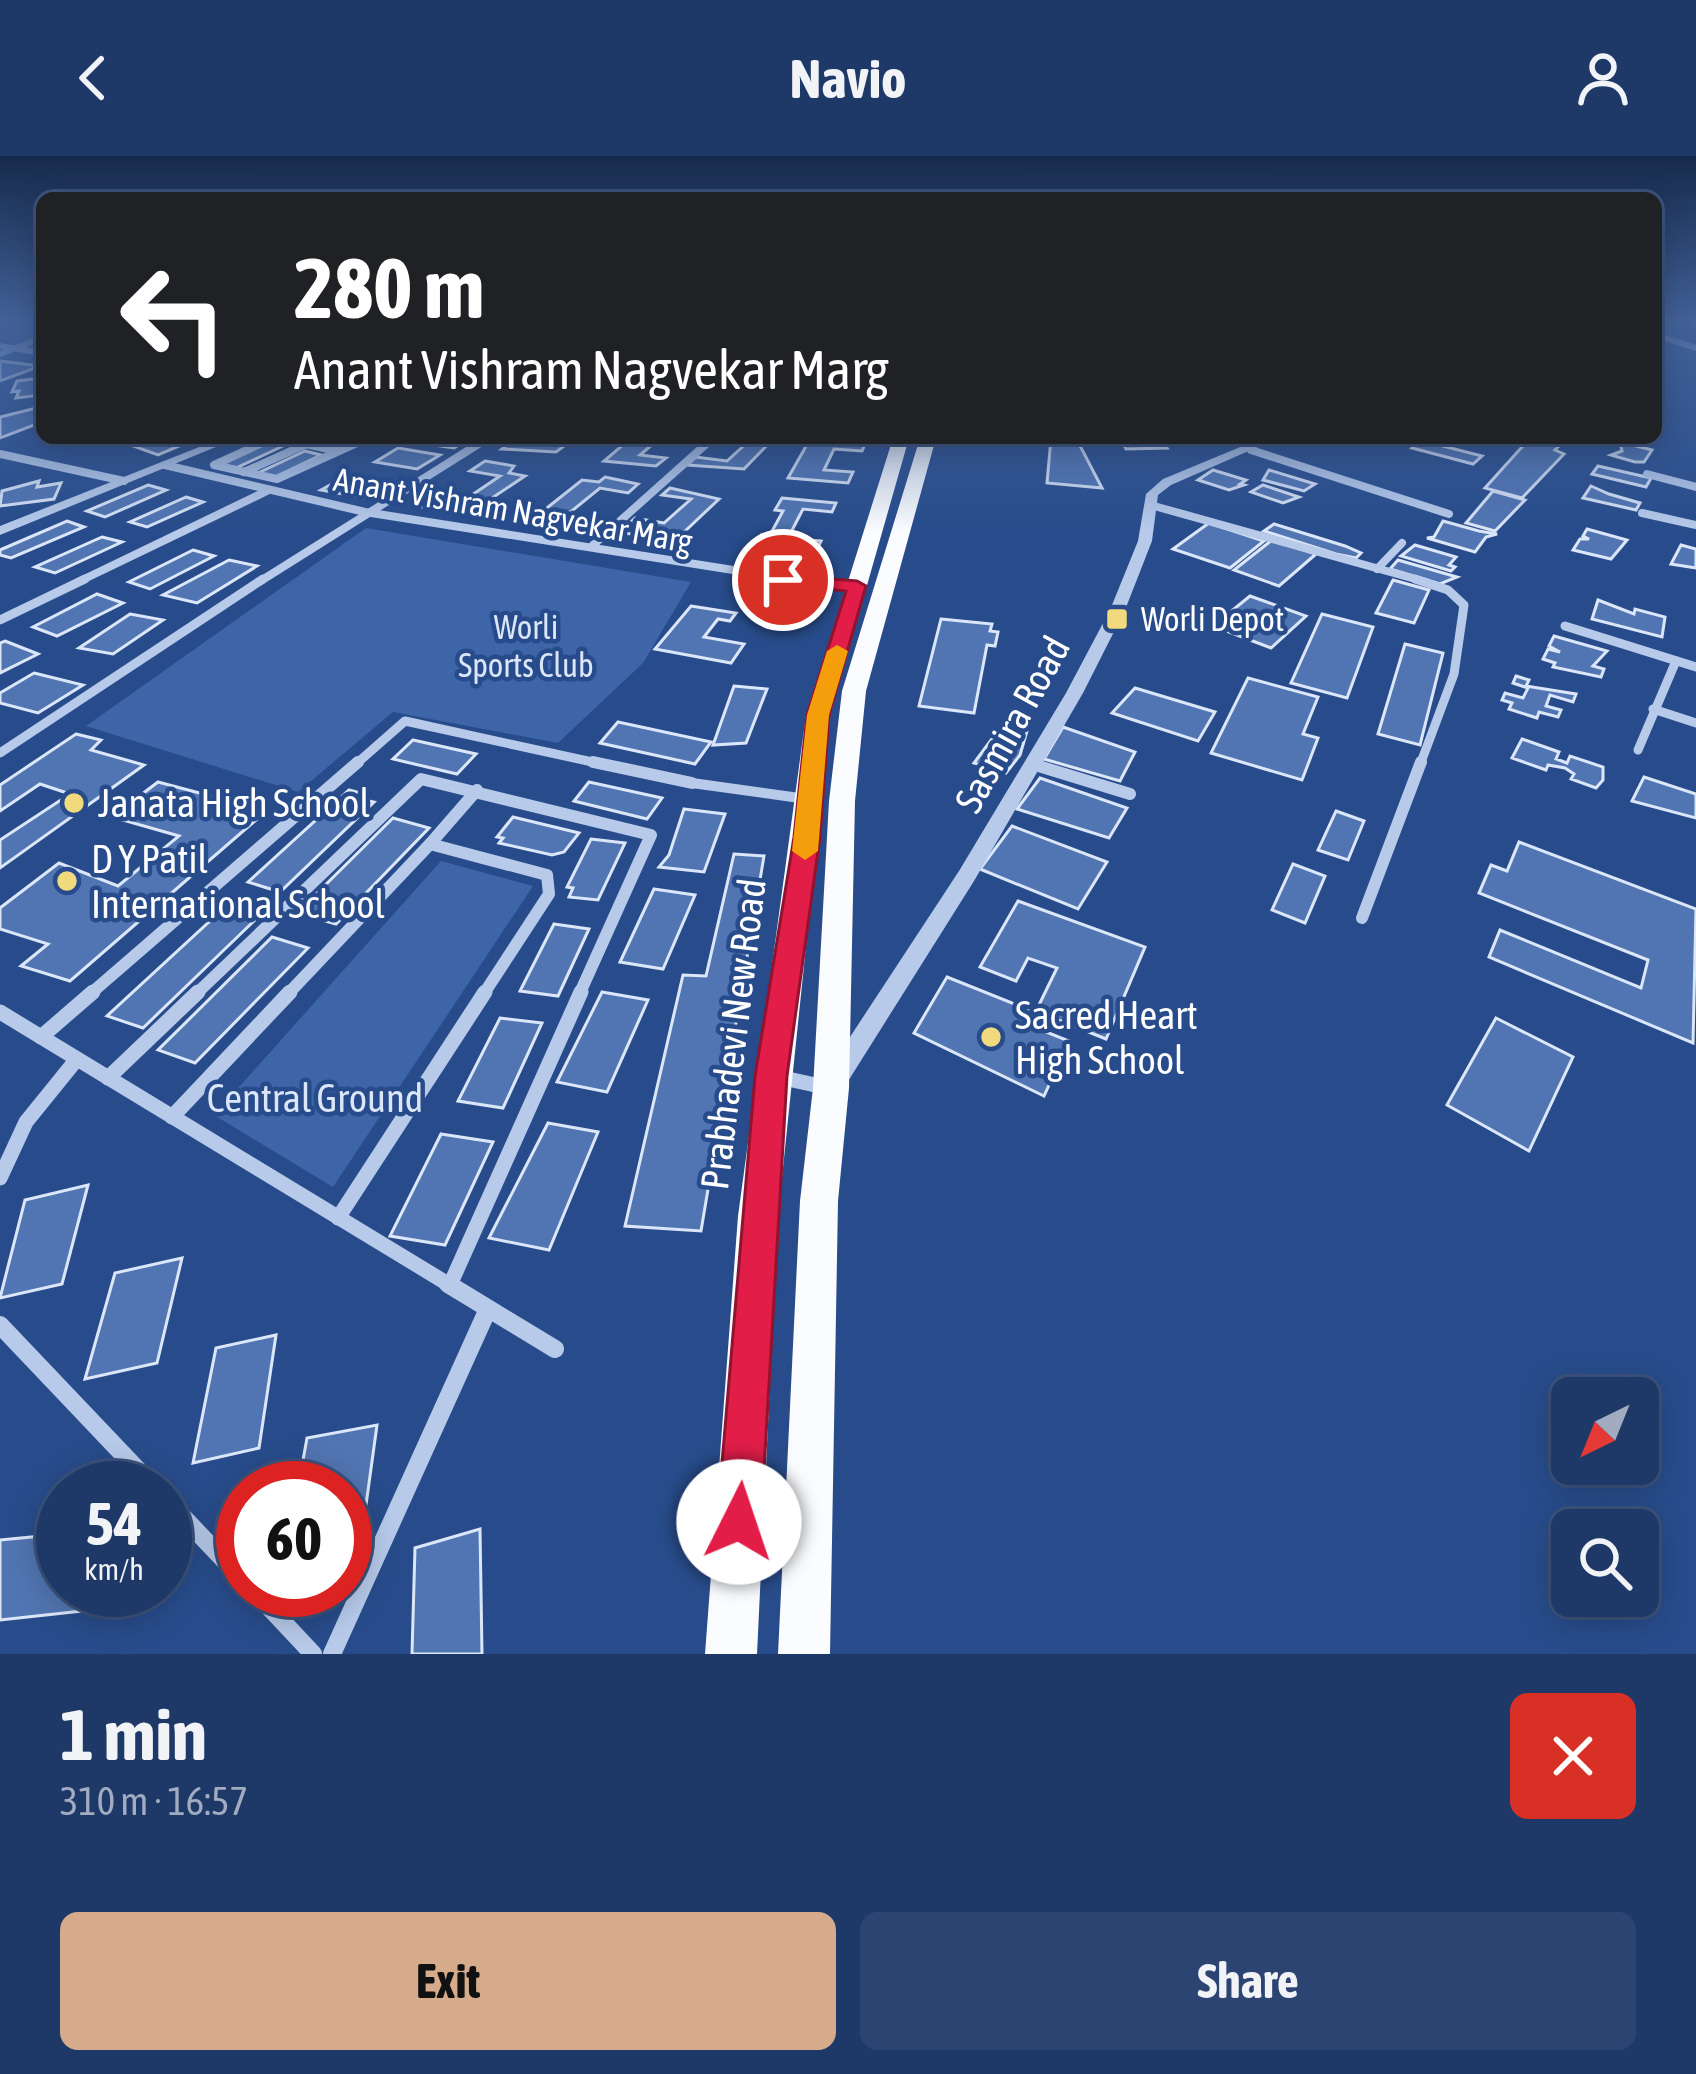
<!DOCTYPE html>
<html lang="en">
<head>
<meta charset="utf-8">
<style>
	:root { --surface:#1e3968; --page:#2b4471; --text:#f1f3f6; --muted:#a1acc0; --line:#3c537c; --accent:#d6ab8b }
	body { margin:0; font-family:"Asap Condensed",sans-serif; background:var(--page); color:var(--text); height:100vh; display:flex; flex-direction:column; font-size:45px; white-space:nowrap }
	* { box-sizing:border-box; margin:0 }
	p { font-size:39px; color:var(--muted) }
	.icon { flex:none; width:66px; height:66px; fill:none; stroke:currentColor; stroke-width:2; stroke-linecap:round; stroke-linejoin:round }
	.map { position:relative; height:1498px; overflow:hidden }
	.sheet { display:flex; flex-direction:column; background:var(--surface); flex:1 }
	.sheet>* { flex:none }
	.banner { position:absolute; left:36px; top:36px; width:1626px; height:252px; border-radius:18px; box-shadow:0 6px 30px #0003,0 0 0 3px var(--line); background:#202124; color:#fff; overflow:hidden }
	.needle { width:78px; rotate:223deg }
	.buttons { position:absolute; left:1551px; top:1221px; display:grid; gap:24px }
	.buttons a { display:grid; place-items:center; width:108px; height:108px; border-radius:18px; background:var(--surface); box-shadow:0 6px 30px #0003,0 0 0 3px var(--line); font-size:60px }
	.speed { position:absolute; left:36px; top:1305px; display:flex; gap:24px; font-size:60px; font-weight:700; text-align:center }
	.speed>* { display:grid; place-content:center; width:156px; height:156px; border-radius:50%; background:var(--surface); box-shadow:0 6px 30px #0003,0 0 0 3px var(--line); line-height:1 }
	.speed small { font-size:30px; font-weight:400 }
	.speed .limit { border:18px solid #d22; background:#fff; color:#111 }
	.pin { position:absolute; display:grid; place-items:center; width:102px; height:102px; color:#fff; margin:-51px; border:6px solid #fff; border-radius:50%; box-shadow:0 3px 12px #0007 }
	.me { position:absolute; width:132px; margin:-66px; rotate:4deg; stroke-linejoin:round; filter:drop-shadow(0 0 9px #0008) }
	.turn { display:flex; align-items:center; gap:42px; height:252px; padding:0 60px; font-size:54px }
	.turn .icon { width:156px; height:156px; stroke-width:2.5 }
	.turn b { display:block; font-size:84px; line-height:102px }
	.round { display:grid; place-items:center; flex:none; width:126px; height:126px; border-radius:18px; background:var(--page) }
	.headline { display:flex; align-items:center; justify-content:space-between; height:204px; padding:0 60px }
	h1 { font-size:72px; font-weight:700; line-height:90px }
	.action { display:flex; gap:24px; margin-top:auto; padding:24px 60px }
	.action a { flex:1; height:138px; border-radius:18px; background:var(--accent); color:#111; font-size:48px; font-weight:700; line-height:138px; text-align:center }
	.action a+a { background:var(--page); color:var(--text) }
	header { display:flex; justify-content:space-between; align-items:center; height:156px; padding:0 60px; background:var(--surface); font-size:54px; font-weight:700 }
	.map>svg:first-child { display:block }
	.green { fill:#3d65a8 }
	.building { fill:#5175b2; stroke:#dbe6f8; stroke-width:3 }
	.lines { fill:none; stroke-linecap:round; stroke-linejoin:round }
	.pedestrian { stroke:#b7caea; stroke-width:10 }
	.minor-far5 { stroke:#b7caea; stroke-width:6 }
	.minor-far4 { stroke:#b7caea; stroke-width:8 }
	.minor-far3 { stroke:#b7caea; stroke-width:9 }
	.minor-far2 { stroke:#b7caea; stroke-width:12 }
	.minor-far1 { stroke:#b7caea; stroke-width:15 }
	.minor { stroke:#b7caea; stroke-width:18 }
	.tertiary { fill:#b7caea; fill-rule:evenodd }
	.primary { fill:#fafcff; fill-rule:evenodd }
	.route { fill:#e11d48; stroke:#92132f; stroke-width:3 }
	.slow { fill:#f59e0b }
	.poi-dot { fill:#f1d97e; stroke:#284c8b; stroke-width:4.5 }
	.labels { text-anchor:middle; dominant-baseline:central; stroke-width:9; stroke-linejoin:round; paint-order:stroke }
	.far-street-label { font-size:33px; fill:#fff; stroke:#284c8b }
	.far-poi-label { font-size:33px; fill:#fff; stroke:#284c8b; text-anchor:start }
	.far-park-label { font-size:33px; fill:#dbe6f8; stroke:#284c8b }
	.street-label { font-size:39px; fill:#fff; stroke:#284c8b }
	.poi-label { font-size:39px; fill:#fff; stroke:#284c8b; text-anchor:start }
	.park-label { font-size:39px; fill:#dbe6f8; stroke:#284c8b }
</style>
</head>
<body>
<header><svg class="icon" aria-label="back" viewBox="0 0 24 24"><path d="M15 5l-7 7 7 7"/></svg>Navio<svg class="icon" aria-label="person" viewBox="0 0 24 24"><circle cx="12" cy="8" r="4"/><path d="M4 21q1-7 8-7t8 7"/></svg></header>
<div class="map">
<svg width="1696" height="1498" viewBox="0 0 1696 1498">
	<rect width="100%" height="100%" fill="#284c8b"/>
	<g class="green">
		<path d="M366,372L691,426L643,507L558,587L393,556L298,636L86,570Z"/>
		<path d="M441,705L533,730L333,1031L214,959Z"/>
	</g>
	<g class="building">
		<path d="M0,205L40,210L0,225Z"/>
		<path d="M42,222V239L16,242L19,235L12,236L17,225Z"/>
		<path d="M40,251L42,266L0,282V261Z"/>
		<path d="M160,282H198L158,299L136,291Z"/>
		<path d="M419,282H470L454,292L413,286Z"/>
		<path d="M551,282H575L556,296L502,293L515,284L543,288Z"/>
		<path d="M631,282H660L640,299L666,302L656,310L604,305Z"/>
		<path d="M736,282L772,284L744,313L687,309L696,301L727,305L750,284Z"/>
		<path d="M953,282H1020L1021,289L952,287Z"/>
		<path d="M1051,282H1076L1102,332L1047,327Z"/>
		<path d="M1530,282L1561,288L1555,294L1564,298L1522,342L1485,332Z"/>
		<path d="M1161,283L1167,292L1126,293L1121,284Z"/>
		<path d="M809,285L866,286L862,295L834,293L824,314L853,316L848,327L788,322Z"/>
		<path d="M268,286L283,290L236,312L218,308Z"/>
		<path d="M1419,286L1435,288L1482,300L1473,308L1412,292Z"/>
		<path d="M1620,286L1652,294L1644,306H1635L1611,299L1622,295Z"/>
		<path d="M398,292L440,299L417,313L375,306Z"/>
		<path d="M305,295L321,299L275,321L258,317Z"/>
		<path d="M485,305L514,310L509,317L525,320L477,352L462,350L447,356L418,350L437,338L466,343L500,320L470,315Z"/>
		<path d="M1598,310L1651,322L1646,331L1592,318Z"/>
		<path d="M1213,314L1246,324L1240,328L1244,329L1229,334L1198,324Z"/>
		<path d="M1269,314L1315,328L1304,335L1263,324Z"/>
		<path d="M346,320L389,327L365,342L321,334Z"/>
		<path d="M605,321L638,328L628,337L600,332L568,358L597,363L586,372L542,368L550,361L538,359L582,324L599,326Z"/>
		<path d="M39,325L37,331L61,327L54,343L0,350L2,335Z"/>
		<path d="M148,329L166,334L105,361L87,355Z"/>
		<path d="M1263,329L1299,341L1283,347L1251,336Z"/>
		<path d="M1591,330L1609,338L1640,347L1636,354L1583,342Z"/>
		<path d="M670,332L719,343L681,379L665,376L653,382L620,376L635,362L664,367L691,343L662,339Z"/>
		<path d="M1493,335L1525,344L1495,375L1466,367Z"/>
		<path d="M186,341L203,346L147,371L130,366Z"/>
		<path d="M782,342L836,347L832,356L803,353L788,382L821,385L816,396L776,395L770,387L757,386L761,379H770L783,355L775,354Z"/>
		<path d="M67,365L84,371L11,402L0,399V394Z"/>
		<path d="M1443,365L1479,375L1497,378L1486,381L1475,396L1427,382L1434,381Z"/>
		<path d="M1209,367L1264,385L1230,412L1173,393Z"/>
		<path d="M1274,368L1345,390L1361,397L1356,402L1336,398L1264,375Z"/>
		<path d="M1587,373L1627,384L1611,403L1573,394L1580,383H1589L1583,380Z"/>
		<path d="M102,381L122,386L55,417L35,411Z"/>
		<path d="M1272,384L1316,398L1279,430L1234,414Z"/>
		<path d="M1415,389L1456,401L1449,409L1455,411L1451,415L1401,400Z"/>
		<path d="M1681,389L1696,393V412L1671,408Z"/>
		<path d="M193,394L214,400L150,433L129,426Z"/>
		<path d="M229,404L257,410L197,447L163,439Z"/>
		<path d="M1398,404L1457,421L1440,428L1390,413Z"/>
		<path d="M1393,424L1429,434L1414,467L1376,457Z"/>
		<path d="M97,438L123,447L57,480L33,471Z"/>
		<path d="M1250,440L1306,460L1271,492L1213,470Z"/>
		<path d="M1598,444L1634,458L1635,453L1665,461L1662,481L1592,463Z"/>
		<path d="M691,450L736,457L730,465L718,463L704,481L744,488L731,507L655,493Z"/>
		<path d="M130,458L163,464L113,498L79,492Z"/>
		<path d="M1322,458L1373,471L1347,542L1291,527Z"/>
		<path d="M941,463L992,468L990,475L998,476L995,490L987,489L974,557L919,550Z"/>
		<path d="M1554,480L1607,495L1593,510L1604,513L1601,521L1553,511L1555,507L1543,503L1548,493L1560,496L1549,490Z"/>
		<path d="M5,485L38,498L0,517V487Z"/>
		<path d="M1405,488L1443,497L1420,589L1378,578Z"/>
		<path d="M34,517L83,529L38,557L0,547V537Z"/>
		<path d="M1516,520L1529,524L1526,530L1576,538L1573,546L1550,539L1546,550L1561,554L1558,561L1539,556L1537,562L1509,553L1512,547L1502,544L1505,537L1523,542L1528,532L1513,527Z"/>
		<path d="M1248,522L1318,541L1303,578L1318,582L1302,624L1211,597Z"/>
		<path d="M734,530L767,533L746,587L713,589Z"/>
		<path d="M1135,532L1215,556L1198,585L1112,557Z"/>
		<path d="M618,566L711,586L695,608L600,587Z"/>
		<path d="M1003,568L1027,575L1020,599L1006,617L974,607Z"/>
		<path d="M1063,571L1135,596L1120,625L1044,603Z"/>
		<path d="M76,578L101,584L91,594L144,609L0,712V684L70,638L40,628L0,655V629Z"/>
		<path d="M1522,583L1559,596L1556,603L1567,607L1570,600L1603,611V624L1596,632L1571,623L1574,618L1565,612L1548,609L1546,614L1512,602Z"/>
		<path d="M413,584L476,598L457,618L393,603Z"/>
		<path d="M1644,621L1696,638V662L1632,645Z"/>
		<path d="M1040,622L1127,652L1109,682L1017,653Z"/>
		<path d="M158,626L226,644L218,651L256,664L70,825L21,810L48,788L0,773V752L59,707L118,730L179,680L112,661Z"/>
		<path d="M589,626L662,642L647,663L574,645Z"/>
		<path d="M349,634L357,636L352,641L374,646L280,736L248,726Z"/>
		<path d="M684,653L725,658L704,716L659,711L669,699Z"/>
		<path d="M1336,655L1364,665L1348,704L1318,694Z"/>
		<path d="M513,661L579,677L564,696L552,699L499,687L503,682L497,681Z"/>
		<path d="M393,662L429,672L336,768L297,757Z"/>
		<path d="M1012,670L1107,706L1078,753L980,713Z"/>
		<path d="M591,683L625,687L598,744L569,741L573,732L567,731Z"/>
		<path d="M1519,686L1696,753L1693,887L1489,801L1500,774L1641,832L1648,804L1479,737L1491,709L1507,715Z"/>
		<path d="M734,698L764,700L701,1075L625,1070L683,819L706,820Z"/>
		<path d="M1293,708L1325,720L1305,767L1272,754Z"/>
		<path d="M654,733L695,739L663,813L620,806Z"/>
		<path d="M1018,745L1145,791L1106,883L1036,855L1057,812L1028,802L1016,825L980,811Z"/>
		<path d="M222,754L255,764L143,872L107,860Z"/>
		<path d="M554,768L589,773L558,840L520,835Z"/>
		<path d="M272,781L308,792L195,907L158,894Z"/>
		<path d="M947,821L1032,855L1026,868L1069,885L1044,940L914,877Z"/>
		<path d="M602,836L648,844L607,936L557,926Z"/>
		<path d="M500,862L542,867L503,952L458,945Z"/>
		<path d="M1496,862L1573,901L1529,995L1447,949Z"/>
		<path d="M548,967L598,976L549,1094L489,1082Z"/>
		<path d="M441,978L493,986L445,1089L390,1080Z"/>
		<path d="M88,1029L62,1128L0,1142L25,1044Z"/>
		<path d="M182,1102L157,1207L85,1223L115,1117Z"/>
		<path d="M276,1179L259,1292L193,1307L216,1192Z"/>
		<path d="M377,1269L359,1400L345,1403V1332H298L307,1282Z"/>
		<path d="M480,1373L482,1498H412L415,1392Z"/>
		<path d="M63,1378V1434H107L100,1453L0,1464V1384Z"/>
	</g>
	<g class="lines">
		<path class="pedestrian" d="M692,627L807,643"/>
		<g class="minor-far5">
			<path d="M1656,179L1696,192"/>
			<path d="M0,198L42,182"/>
		</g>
		<g class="minor-far4">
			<path d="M273,282L214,309L277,323L368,282"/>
			<path d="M279,282L337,295"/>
			<path d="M1465,282L1496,287L1502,282"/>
			<path d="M1251,294L1449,358"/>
			<path d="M0,298L124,325"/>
			<path d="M165,309L365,356L809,426"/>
			<path d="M244,316L320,282"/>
			<path d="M1647,318L1696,331"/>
			<path d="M1154,350L1426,426"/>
			<path d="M1642,357L1696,369"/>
			<path d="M592,390L713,282"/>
			<path d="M1377,413L1402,387"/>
			<path d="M78,426L269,334"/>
			<path d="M259,426L488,282"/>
		</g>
		<g class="minor-far3">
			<path d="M778,423L857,430"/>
			<path d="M1415,423L1448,434L1464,449L1454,518L1420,609"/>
			<path d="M0,464L85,423"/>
			<path d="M1565,470L1696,511"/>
			<path d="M1653,553L1696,567"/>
			<path d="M1638,594L1676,505"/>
			<path d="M0,597L263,423"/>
			<path d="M355,609L405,565L606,609"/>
		</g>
		<g class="minor-far2">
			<path d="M593,606L692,627"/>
			<path d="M1032,608L1130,638"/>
			<path d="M430,688L477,634"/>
			<path d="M1362,762L1421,606"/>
			<path d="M89,839L358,606"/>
			<path d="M195,839L421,623L651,679L579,839"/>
			<path d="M287,839L430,688L547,719L549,738L483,839"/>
		</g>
		<g class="minor-far1">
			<path d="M0,856L453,1131"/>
			<path d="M41,881L93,836"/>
			<path d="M779,921L829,932"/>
			<path d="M108,922L198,836"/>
			<path d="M172,961L290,836"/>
			<path d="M0,1022L26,966L77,903"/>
			<path d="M338,1062L485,836"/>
			<path d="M450,1129L581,836"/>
		</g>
		<g class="minor">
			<path d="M448,1128L555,1193"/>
			<path d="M0,1169L155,1332"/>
			<path d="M165,1342L243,1424"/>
			<path d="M253,1434L313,1498"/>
			<path d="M332,1498L488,1153"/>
		</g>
		<g class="tertiary">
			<path d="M0,187L42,194V200L0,193Z"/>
			<path d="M222,282H238L0,379V370Z"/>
			<path d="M1262,282H1278L1171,329L1158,339L1152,385L1125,454L1083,537L974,725L845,930L836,933L827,930L824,923L827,916L959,715L1066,537L1110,454L1138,385L1146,338L1163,323Z"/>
		</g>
		<g class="primary">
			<path d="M893,282H909L830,559L778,1060L757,1498H705L738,1060L806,559Z"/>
			<path d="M920,282H936L866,535L855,645L849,932L838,1045L830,1498H778L800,1045L813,932L829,645L842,535Z"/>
		</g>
	</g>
	<linearGradient id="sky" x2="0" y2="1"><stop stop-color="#162a4c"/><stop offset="0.44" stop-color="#426198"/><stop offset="1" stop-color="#426198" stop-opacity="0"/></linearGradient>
	<rect width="1696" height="376" fill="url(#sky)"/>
	<path class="route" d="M783,419L857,425L866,430L829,559L820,681L787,920L761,1366L755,1382L739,1388L724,1382L717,1366L755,920L794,681L807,559L846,435L776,428V420Z"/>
	<path class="slow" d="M837,489L848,495L829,559L818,695L805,704L792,695L807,559L827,495Z"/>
	<g class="poi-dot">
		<rect x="1105" y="451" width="24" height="24" rx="6"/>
		<circle cx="74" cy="647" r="12"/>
		<circle cx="67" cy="725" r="12"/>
		<circle cx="991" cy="881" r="12"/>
	</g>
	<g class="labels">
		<g class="far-street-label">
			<text transform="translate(513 354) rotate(10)">Anant Vishram Nagvekar Marg</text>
		</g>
		<g class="far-poi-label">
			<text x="1141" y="463">Worli Depot</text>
		</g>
		<g class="far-park-label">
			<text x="526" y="471">Worli<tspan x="526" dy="38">Sports Club</tspan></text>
		</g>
		<g class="street-label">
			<text transform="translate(1012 568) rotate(-61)">Sasmira Road</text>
			<text transform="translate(733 878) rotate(-83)">Prabhadevi New Road</text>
		</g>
		<g class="poi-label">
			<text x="98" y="647">Janata High School</text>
			<text x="91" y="703">D Y Patil<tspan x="91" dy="45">International School</tspan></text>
			<text x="1015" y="859">Sacred Heart<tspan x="1015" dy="45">High School</tspan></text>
		</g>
		<g class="park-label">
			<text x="315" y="942">Central Ground</text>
		</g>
	</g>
</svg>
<div class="buttons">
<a><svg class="needle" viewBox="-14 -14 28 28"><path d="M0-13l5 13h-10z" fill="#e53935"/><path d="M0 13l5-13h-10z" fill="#a1acc0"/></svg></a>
<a><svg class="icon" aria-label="search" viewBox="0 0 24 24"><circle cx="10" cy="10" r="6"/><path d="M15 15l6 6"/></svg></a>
</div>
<div class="speed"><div>54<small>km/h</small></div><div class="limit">60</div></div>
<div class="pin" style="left:783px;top:424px;background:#d93025"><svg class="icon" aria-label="arrive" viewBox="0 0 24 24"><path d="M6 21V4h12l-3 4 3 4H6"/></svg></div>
<svg class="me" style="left:739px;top:1366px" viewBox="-20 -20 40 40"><circle r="19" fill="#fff"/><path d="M0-13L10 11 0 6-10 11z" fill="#e11d48"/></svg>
<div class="banner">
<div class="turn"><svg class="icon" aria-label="left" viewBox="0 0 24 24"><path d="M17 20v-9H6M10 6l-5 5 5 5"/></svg><div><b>280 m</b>Anant Vishram Nagvekar Marg</div></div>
</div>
</div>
<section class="sheet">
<div class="headline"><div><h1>1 min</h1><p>310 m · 16:57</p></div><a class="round" style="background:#d93025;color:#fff"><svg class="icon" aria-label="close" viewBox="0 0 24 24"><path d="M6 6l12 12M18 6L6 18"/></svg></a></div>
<div class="action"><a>Exit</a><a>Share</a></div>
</section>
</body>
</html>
